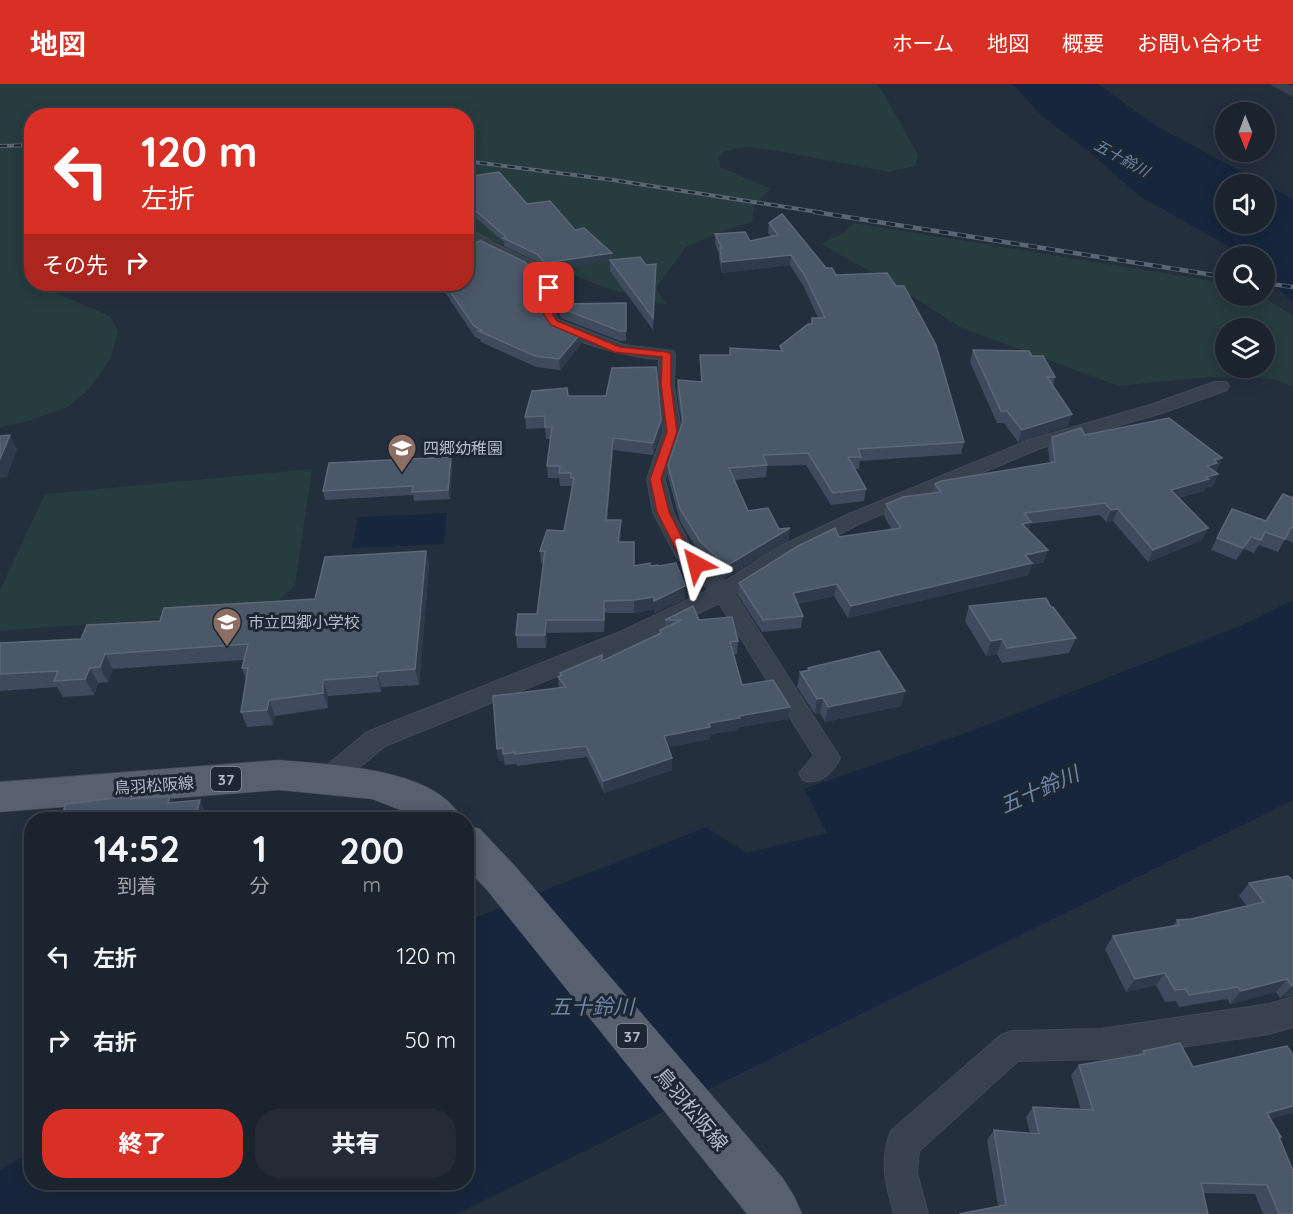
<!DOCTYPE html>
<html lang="ja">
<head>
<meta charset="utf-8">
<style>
	:root { --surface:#1b232e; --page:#242b36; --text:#f1f3f6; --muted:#a0a4aa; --line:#39404a; --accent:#d93025 }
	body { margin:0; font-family:Quicksand,"Noto Sans JP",sans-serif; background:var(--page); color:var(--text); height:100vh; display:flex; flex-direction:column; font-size:22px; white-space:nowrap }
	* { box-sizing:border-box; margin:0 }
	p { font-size:20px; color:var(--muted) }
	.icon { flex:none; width:33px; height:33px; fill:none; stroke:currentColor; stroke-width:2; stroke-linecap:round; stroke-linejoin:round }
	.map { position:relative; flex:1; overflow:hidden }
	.drawer { position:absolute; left:24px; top:728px; width:450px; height:378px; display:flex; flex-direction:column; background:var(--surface); border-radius:24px; box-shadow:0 3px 15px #0003,0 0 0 2px var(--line) }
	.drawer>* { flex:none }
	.hud { position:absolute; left:24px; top:24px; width:450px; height:183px; border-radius:24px; box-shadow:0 3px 15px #0003,0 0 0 2px var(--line); background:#d93025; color:#fff; overflow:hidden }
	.needle { width:39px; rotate:179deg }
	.controls { position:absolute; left:1215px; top:18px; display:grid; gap:12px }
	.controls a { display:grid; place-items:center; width:60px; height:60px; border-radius:50%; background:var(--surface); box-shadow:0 3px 15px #0003,0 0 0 2px var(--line); font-size:30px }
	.pin { position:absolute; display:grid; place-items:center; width:51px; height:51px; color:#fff; margin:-26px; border-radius:12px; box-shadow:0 3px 9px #0006 }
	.me { position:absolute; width:66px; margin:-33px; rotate:322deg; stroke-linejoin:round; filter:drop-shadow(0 0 4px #0008) }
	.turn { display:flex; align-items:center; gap:21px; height:126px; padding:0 18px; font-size:27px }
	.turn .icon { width:78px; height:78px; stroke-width:2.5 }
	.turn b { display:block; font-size:42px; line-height:51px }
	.then { display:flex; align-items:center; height:57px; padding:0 18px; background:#0003; gap:12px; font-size:22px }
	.eta { display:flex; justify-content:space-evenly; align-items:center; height:102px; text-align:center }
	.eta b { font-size:36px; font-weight:800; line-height:42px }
	.cta { display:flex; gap:12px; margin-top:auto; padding:12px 18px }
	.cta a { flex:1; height:69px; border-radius:24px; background:var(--accent); color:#fff; font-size:24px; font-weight:800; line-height:69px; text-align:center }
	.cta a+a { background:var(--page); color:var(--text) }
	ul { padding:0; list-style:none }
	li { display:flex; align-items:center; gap:18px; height:84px; padding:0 18px }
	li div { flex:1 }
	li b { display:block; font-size:22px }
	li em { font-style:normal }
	header { display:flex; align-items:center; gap:36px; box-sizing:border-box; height:84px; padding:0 30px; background:var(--accent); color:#fff }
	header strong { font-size:28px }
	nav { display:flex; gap:33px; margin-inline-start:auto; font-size:21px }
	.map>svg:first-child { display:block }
	.green { fill:#263c3f; fill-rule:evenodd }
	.water { fill:#17263c; fill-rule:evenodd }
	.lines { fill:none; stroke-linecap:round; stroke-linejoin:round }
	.minor-casing { stroke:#414a57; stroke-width:2 }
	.tertiary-casing { stroke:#414a57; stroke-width:1 }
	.primary-casing { stroke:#414a57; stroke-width:1 }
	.minor { fill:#38414e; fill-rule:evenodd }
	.tertiary { fill:#38414e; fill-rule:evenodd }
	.primary { fill:#56606e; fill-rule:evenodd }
	.rail-far1-casing { stroke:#5a6575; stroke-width:4 }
	.rail-casing { stroke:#5a6575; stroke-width:4.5 }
	.rail-far1 { stroke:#1d2633; stroke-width:2; stroke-dasharray:7; stroke-linecap:butt }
	.rail { stroke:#1d2633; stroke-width:3; stroke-dasharray:9; stroke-linecap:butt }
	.wall { fill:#3f4b5c }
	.shaded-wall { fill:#2f3b4b }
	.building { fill:#4b5868; stroke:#5c6777; stroke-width:1.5 }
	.route { fill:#d93025; stroke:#8d1f18; stroke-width:1.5 }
	.labels { text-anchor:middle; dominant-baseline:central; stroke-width:6; stroke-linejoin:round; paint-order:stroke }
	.far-water-label { font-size:15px; font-style:italic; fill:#6d86a8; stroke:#1d2633 }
	.shield { fill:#1d2633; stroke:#878f9c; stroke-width:1.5 }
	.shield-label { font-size:15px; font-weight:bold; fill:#b4bcc9 }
	.poi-label { font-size:16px; fill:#b4bcc9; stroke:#1d2633; text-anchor:start }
	.street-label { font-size:16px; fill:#b4bcc9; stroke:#1d2633 }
	.near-street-label { font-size:20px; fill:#b4bcc9; stroke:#1d2633 }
	.near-water-label { font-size:21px; font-style:italic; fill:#6d86a8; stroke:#1d2633 }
</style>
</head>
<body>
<header>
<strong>地図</strong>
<nav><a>ホーム</a><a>地図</a><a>概要</a><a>お問い合わせ</a></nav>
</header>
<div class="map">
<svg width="1293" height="1130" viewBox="0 0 1293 1130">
	<rect width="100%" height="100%" fill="#242f3e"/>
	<g class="green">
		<path d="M0,0H876L881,5L918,71L915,82L889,88L779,67L747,63L725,67L719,74L720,83L771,105L754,121L752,138L723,147L686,163L656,204L667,221L606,204L546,179L499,178L467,174L466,32H32V200H54L52,207L110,232L118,247L110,276L88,306L68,323L28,337L0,343Z"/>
		<path d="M854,139L1225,199L1226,212H1263L1293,232V303L1274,295L1208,293L1118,302L960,243L898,203L821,160L843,149ZM1226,244H1264V284H1226Z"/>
		<path d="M312,385L295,502L266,527L0,547V506L45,410Z"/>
	</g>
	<g class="water">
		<path d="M1013,0H1098L1156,42L1293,115V218L1265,193L1264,172H1241L1227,161L1139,112L1091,69L1042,32ZM1226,100H1264V140H1226Z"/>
		<path d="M447,429L444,460L352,464L358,433Z"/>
		<path d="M1293,516V716L457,1130H0V1086L31,1069L32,1098H466L467,837L706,743L746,769L827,749L804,705L982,643L1247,539Z"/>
	</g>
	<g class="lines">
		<g class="minor-casing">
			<g id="minor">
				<path d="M466,142L495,160L537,180L556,205V231L559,236L624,261L673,267L675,270L674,301L681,348L665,395L673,428L691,464L725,497L781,462L849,430L1029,356L1150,321L1215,298H1227L1229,302L1227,306L1162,329L1041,364L863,438L795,472L735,510L840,674C833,688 820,702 803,696L799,689L814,672L719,519L636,560L385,662L337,702L328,705L319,702L315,695L319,688L367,648L620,548L709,506L676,472L653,428L647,395L663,348L658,301L659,275C633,274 554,256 542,233C538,226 541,213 542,205L527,186L485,166L466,153Z"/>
				<path d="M1293,913V943L1269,950L1101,975L1018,977L919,1067L917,1089L928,1130H894C886,1101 879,1076 891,1047L1001,951L1012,947L1101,945L1269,920Z"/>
			</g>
		</g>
		<g class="tertiary-casing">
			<path id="tertiary" d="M1271,0H1286L1293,3V12Z"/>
		</g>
		<g class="primary-casing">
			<g id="primary">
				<path d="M279,676C330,681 436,683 462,735H414L403,727L372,715L279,706L0,728V698Z"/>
				<path d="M466,741L480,745L515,782L782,1093L794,1112L802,1130H747L487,806L466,784Z"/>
			</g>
		</g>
		<use href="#minor" class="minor"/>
		<use href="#tertiary" class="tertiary"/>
		<use href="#primary" class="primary"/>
		<g class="rail-far1-casing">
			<g id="rail-far1">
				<path d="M0,62L32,61"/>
				<path d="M466,77L613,96L824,129"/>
			</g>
		</g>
		<g class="rail-casing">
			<g id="rail">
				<path d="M815,128L1226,193"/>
				<path d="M1264,199L1293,203"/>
			</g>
		</g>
		<use href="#rail-far1" class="rail-far1"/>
		<use href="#rail" class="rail"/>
	</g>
	<g class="wall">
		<path d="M466,93L527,120L575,146L612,169V176L646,181L656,180L653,246L610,187V177L546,187L538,178L504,162V158L470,129H467L466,128Z"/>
		<path d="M769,139L836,191L964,358L961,370L860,377L859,385H855L866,405L864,417L831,421L806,381L767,382L766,393L734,396L748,427L779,445L789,456L725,494L699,469L680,437L668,393V381L682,341L677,308L678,296L701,298L700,271H730L780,267V262L811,240L812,234H818L804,203L790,181L722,189L719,174V170L715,160V150L750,157L771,153L768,149Z"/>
		<path d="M417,200H466L540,206L538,219L539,224L581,260L560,286L536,283L481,258L480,255L475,253L442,204H436L434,200L417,203Z"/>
		<path d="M558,215L562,220L626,219V257H620L561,234L558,225Z"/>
		<path d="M973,266L1032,272L1055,293L1053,302L1072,330L1068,342L1018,358L1004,339H997L970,278Z"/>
		<path d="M568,312L661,336V348L653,371L613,366L607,436L621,449L620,458L634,482H659L685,502V515L654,529V525L634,529H605L604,548L547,549L546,564H517L516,551L537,530L544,480L541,479L540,467L564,447L572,406V402H560L559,394H548L547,382L551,355H546L545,344L526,345L525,333Z"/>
		<path d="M1085,351L1217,386L1214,387L1218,390L1213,402L1205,404L1204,407L1179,414L1208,444L1202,456L1148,478L1113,437L1106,438L1100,431L1030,440L1029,446L1044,478L1032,481L1028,491L848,534L834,512L797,520L803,532L801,544L762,548L738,511L739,499L839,453L892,446L884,432L886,420L932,409L935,400L1050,379L1048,364L1052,353Z"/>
		<path d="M451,373L452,381L450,415L414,417L413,411L325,416L323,407Z"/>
		<path d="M1293,412V459L1285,455L1278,468L1259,461L1254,469L1244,465L1236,476L1211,466L1232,425L1266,437Z"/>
		<path d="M426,467L429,482L419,601L382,603L381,608L328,612V624L275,632L273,641L247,643L241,628L246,595L242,584L244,576L113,585L108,598L98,599L94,611L63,613L57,603L0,607V559L81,555L160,537L315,515Z"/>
		<path d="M969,522L1051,523L1076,554L1069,569L1002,579L997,570L986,572L965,537Z"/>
		<path d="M665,536H699L738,557L737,570H733L742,601L788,635L739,643L738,646L710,650V655L668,663L672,674V686L604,709L587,673L517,682V680L505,681L504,676L499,677L497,665L559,604L558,593L560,592V589L602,571V576L660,550V546L665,543Z"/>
		<path d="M808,584L905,607L901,622L825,638L820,629L815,630L797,603L800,588L808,587Z"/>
		<path d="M1293,797V911L1280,914L1276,908L1230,920L1227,915L1179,923L1176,917L1165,918L1156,901L1126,908L1105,865L1113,852L1173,842L1177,836L1191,835L1247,822L1239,812L1249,799Z"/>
		<path d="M1143,967L1193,983L1271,1035L1281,1053L1280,1055L1293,1130H1263L1255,1110L1203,1109L998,1122L987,1056L994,1046L1030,1049L1026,1033L1033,1023L1081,1026L1071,991L1079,981L1140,971Z"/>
	</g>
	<g class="shaded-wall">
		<path d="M466,121H469L470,129H467Z"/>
		<path d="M612,169V177L610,176V177L546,187L545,179Z"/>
		<path d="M791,171L790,181L722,189V178Z"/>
		<path d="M539,195L540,206L538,223L537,213Z"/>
		<path d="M417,200H434L417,203Z"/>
		<path d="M435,200H442V204H436Z"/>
		<path d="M581,249V260L560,286L559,275Z"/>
		<path d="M1072,330L1068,342L1018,358L1022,346Z"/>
		<path d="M661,336V348L653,371V359Z"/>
		<path d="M10,351L17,366L7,393L0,394V375Z"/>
		<path d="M613,354V366L606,448V436Z"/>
		<path d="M451,373L452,381L450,415L448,406Z"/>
		<path d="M1222,374L1217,386H1214L1207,382L1214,376Z"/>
		<path d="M1218,390L1213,402L1205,404L1204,407L1166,417L1171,406L1206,393Z"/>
		<path d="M1118,425L1113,437L1106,438L1111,426Z"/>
		<path d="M621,436V449L618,470V458Z"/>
		<path d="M1031,438L1027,450L1022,440Z"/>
		<path d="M790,444L789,456L725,494L726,482Z"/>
		<path d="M1208,444L1202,456L1148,478L1153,466Z"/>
		<path d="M1251,453L1244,465L1236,476L1243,464Z"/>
		<path d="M1048,466L1044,478L1032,481L1028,491L848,534L851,522L1025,471Z"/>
		<path d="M426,467L429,482L419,601L415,585Z"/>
		<path d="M837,500L834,512L791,521L793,509Z"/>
		<path d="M685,502V515L654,529V517Z"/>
		<path d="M654,513V525L634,529V516Z"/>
		<path d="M604,517L605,529L604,548Z"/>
		<path d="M546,536L547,549L546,564L545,551Z"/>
		<path d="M1002,555L997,570L986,572L991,557Z"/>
		<path d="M105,570L113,585L108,598L100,583Z"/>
		<path d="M90,584L98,599L94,611L85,595Z"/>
		<path d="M377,588L382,603L381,608L377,592Z"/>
		<path d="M323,596L328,612V624L323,609Z"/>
		<path d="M905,607L901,622L825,638L828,623Z"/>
		<path d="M823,614L820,629L815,630L817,615Z"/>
		<path d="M269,616L275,632L273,641L267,626Z"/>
		<path d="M790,623L788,635L739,643L738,646L710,650V655L664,664V652L709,639L739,632Z"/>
		<path d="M503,664L504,676L499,677L497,665Z"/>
		<path d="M672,674V686L604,709L603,697Z"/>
		<path d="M170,712L178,727L168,719Z"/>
		<path d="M200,716L207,731V735H195Z"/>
		<path d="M1165,889L1156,901L1126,908L1135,895Z"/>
		<path d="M1287,895L1276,908L1230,920L1241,907Z"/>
		<path d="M1292,902H1293V910L1280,914Z"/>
		<path d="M1293,1022V1029L1256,1039L1267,1029Z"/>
	</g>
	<g class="building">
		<path d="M499,88L527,120L550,117L575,146L584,144L612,169L545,179L537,170L503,154L506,153L469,121H466V93Z"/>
		<path d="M782,130L826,184H832L836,191L887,189L896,202H904L936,261L964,358L858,365L861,373H848L866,405L833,409L808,369L763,371L767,381L729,384L748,427L768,424L779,445L790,444L726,482L700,457L680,425L668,381L683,337L678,296L702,298L700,271H730V264L783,267L780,262L808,240H812V234H825L805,192L791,171L722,178L720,164H722L715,150L745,148L750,157L778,151L769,139Z"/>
		<path d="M481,157L525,178L539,195L537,213L539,224L560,240L581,249L559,275L535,272L479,247L482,246L474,242L445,200H466V160Z"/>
		<path d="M640,173L646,181L656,180L653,234L610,176Z"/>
		<path d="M558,215L562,220L626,219V247H620L560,224Z"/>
		<path d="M973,266L1029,267L1032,272H1043L1055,293H1047L1072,330L1022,346L1007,327H1001Z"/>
		<path d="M656,283L661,336L653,359L613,354L606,436H621L618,458H634V482L650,479L651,482L658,481L659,482L676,479L685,502L654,517V513L634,516L604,517V536H546L545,551H516L518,530H537L545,467H540L547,446L564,447L574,394H571V389H559L560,382H547L552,343H545V332L525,333L532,307L567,304L568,312H606L612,284Z"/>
		<path d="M1169,334L1222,374L1214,376L1217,379L1207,382L1218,390L1206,393L1209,395L1171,406L1208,444L1153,466L1118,425L1111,426L1105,419L1024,429L1031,438L1022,440L1048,466L1025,471L1032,479L851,522L837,500L793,509L803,532L763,536L739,499L798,462L835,444L839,453L901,444L886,420L903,413L941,408L935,400L941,397L1055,378L1052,353L1081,344L1085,351Z"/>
		<path d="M10,351L0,375V352Z"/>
		<path d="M451,373L448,406L412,408L413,402L323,407L329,379Z"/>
		<path d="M1283,410L1292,414L1293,412V444L1291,443L1285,455L1265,448L1261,456L1251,453L1243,464L1217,454L1232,425L1266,437Z"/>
		<path d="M426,467L415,585L377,588V592L323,596V609L269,616L267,626L241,628L248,584H242L248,560L105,570L100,583L90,584L85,595L54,597L58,587L0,590V559L81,555L87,541L160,537L164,524L315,515L325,473Z"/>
		<path d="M1046,514L1051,523H1053L1076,554L1007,564L1002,555L991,557L969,522Z"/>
		<path d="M693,522L699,536L732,533L738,557L730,558L742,601L773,596L790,623L739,632L740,634L709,639L710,643L664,652L672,674L603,697L586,662L515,670V668L503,670V664L497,665L493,612L566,603L558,593L562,591L560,589L602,571V577L661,549L660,546L682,536H665Z"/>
		<path d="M879,567L905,607L828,623L823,614L817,615L800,588L810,586L808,584Z"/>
		<path d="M132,712L131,715L170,712L168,719L200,716L195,735H60L66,720Z"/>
		<path d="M1288,792L1293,797V902H1292L1287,895L1241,907L1238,903L1189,911L1186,905L1175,906L1165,889L1135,895L1113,852L1179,841L1177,836L1191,835L1264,818L1249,799Z"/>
		<path d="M1180,959L1193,983L1287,962L1293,971V1022L1267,1029L1281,1053H1279L1293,1087V1130H1279L1267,1101L1201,1099L1208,1130H959L1006,1121L994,1046L1039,1050L1033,1023L1093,1026L1079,981L1145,970L1143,967Z"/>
	</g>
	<path class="route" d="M549,202L553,204V231L557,237L620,263L667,268L671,270V301L677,348L661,395L669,428L688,465L703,480L701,483H692L677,467L657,428L650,395L667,348L661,301L662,273L614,268L551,241L544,231V204Z"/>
	<defs>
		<g id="school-pin" transform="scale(1.5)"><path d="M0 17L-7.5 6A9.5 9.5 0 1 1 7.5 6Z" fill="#8d6e63" stroke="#1d2633"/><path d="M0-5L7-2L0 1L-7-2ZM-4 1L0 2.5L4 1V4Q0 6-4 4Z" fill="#fff"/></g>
	</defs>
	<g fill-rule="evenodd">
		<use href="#school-pin" x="402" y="364"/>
		<use href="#school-pin" x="227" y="538"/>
	</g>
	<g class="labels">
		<g class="far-water-label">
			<text transform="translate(1122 74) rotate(29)">五十鈴川</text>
		</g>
		<g class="shield">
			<rect x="211" y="683" width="30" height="24" rx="4.5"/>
			<rect x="617" y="940" width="30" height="24" rx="4.5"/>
		</g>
		<g class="shield-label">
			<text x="226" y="695">37</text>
			<text x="632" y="952">37</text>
		</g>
		<g class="poi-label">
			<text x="423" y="364">四郷幼稚園</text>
			<text x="248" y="538">市立四郷小学校</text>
		</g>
		<g class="street-label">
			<text transform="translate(154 701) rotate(-4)">鳥羽松阪線</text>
		</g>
		<g class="near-street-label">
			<text transform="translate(692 1025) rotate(50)">鳥羽松阪線</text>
		</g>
		<g class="near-water-label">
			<text transform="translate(1039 705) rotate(-24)">五十鈴川</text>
			<text x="592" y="922">五十鈴川</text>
		</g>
	</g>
</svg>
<div class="controls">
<a><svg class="needle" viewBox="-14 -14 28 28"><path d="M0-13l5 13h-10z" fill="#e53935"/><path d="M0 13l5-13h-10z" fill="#a0a4aa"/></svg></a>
<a><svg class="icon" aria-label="sound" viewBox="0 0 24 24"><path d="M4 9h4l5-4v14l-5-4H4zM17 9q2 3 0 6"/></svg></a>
<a><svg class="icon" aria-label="search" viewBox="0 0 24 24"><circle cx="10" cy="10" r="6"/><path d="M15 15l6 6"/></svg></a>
<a><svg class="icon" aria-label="layers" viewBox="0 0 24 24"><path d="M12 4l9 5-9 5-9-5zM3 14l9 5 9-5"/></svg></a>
</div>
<div class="pin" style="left:549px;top:204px;background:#d93025"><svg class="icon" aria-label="arrive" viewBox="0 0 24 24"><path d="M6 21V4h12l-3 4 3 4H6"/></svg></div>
<svg class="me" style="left:696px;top:480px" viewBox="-20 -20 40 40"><path d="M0-17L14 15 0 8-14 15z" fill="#d93025" stroke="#fff" stroke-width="4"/></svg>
<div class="hud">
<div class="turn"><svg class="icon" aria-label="left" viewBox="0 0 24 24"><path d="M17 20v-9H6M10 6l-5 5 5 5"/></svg><div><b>120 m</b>左折</div></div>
<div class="then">その先<svg class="icon" aria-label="right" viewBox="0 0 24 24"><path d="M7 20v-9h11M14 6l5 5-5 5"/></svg></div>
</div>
<section class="drawer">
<div class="eta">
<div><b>14:52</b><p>到着</p></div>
<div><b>1</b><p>分</p></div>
<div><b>200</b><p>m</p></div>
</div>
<ul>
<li><svg class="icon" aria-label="left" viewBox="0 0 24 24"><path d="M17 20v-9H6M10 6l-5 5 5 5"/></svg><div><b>左折</b></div><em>120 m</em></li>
<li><svg class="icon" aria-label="right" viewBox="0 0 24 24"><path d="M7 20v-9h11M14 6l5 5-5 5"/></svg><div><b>右折</b></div><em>50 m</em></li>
</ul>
<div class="cta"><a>終了</a><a>共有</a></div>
</section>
</div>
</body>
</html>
